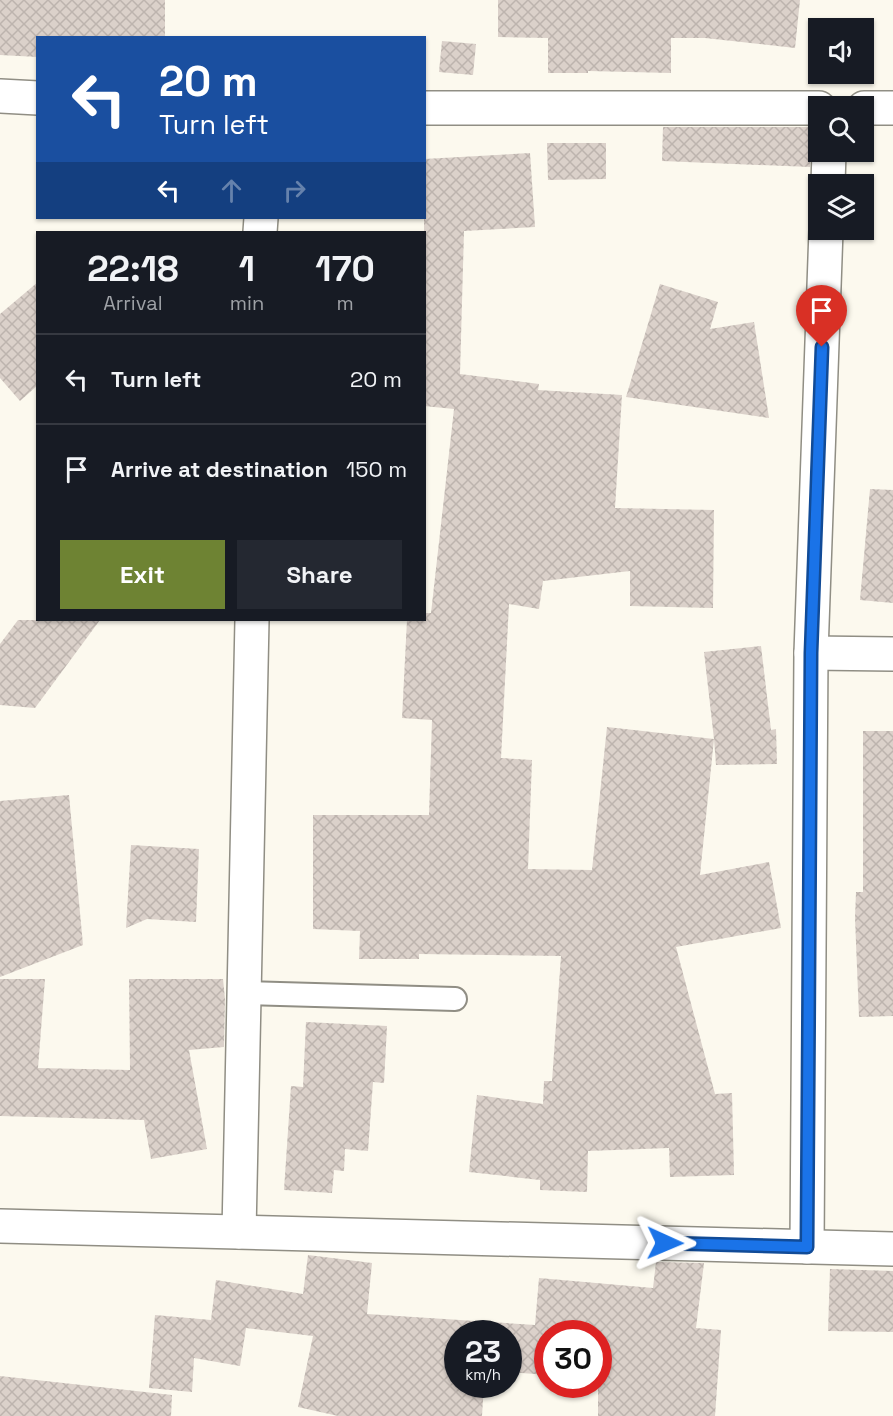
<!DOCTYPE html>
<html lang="en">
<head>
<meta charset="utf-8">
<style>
	:root { --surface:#171b24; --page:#242831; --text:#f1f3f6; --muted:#9ea1a6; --line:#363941; --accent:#6e8333 }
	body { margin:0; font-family:"Space Grotesk",sans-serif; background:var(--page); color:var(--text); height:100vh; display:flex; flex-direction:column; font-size:22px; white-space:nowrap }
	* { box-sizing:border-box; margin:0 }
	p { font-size:20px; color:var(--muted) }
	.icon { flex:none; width:33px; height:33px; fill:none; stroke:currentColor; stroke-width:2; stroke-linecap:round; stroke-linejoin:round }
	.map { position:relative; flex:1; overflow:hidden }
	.panel { position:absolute; left:36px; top:231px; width:390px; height:390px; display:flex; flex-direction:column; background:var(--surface); border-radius:0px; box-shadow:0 2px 4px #0004 }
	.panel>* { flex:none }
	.top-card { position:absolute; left:36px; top:36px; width:390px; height:183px; border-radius:0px; box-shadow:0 2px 4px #0004; background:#1a4fa0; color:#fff; overflow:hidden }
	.fabs { position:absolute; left:808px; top:18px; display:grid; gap:12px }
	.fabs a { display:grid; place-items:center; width:66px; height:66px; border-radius:0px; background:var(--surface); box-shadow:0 2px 4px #0004; font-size:30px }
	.speed { position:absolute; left:444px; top:1320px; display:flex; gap:12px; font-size:30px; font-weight:700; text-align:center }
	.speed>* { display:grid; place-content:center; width:78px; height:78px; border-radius:50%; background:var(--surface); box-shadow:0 2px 4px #0004; line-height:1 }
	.speed small { font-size:15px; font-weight:400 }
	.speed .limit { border:9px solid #d22; background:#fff; color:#111 }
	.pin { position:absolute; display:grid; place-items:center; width:51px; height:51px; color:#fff; margin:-62px -26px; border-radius:50% 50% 50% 0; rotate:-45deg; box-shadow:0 0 6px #0007 }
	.pin .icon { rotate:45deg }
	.me { position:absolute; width:66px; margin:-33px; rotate:91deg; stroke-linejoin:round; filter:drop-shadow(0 0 4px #0008) }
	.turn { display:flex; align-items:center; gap:21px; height:126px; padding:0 24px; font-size:27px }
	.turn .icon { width:78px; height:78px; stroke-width:2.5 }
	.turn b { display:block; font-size:42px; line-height:51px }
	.lanes { display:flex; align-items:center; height:57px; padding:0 24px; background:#0003; justify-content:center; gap:30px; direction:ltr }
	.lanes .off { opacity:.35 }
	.eta { display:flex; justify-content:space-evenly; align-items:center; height:102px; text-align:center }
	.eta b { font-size:36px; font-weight:700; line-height:42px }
	.action { display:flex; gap:12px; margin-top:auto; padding:12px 24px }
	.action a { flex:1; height:69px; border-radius:0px; background:var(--accent); color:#fff; font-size:24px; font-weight:700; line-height:69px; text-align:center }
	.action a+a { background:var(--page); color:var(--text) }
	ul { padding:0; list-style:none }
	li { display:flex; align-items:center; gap:18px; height:90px; padding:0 24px; border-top:2px solid var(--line) }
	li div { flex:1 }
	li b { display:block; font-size:22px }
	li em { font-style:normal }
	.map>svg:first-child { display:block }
	.building { fill:url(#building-cross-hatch) }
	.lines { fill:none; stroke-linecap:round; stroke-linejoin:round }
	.lane-casing { stroke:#908e84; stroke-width:26 }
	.street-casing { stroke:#908e84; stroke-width:36 }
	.lane { stroke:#fff; stroke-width:22 }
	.street { stroke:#fff; stroke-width:33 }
	.route-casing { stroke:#114b97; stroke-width:15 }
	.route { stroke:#1a73e8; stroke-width:10 }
</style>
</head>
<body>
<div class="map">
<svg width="893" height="1416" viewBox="0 0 893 1416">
	<defs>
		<pattern id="building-cross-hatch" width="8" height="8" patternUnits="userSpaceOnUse" patternTransform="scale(1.5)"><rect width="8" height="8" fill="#dbd1ca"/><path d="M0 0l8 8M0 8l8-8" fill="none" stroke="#bdb4ae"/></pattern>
	</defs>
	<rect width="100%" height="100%" fill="#fcf9ee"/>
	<g class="building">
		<path d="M0,0H165V38H38V57L0,55Z"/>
		<path d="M498,0H800L795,48L705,38H671V73L588,71V73H548V38L498,37Z"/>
		<path d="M442,41L476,44L473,75L439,72Z"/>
		<path d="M663,127H818L817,138L813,143L810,151V167L662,161Z"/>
		<path d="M547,143H606V179L548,180Z"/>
		<path d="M530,153L535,227L464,231L460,374L539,384L538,390L622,395L615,508L714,510L713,608L630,606V571L543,581L539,609L509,604L501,758L532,760L528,869L592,870L607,727L714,739L704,652L761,646L771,730L776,729L777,764L716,765L714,739L700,875L769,862L781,928L676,947L715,1094L732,1093L734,1175L670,1177L669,1148L588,1151L587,1192L540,1190V1180L469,1172L477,1095L543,1104L544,1081H552L561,956L419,954V959H359L360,931L313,929V815H429L432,720L402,718L407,620H424V613H431L454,409L424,406V159Z"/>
		<path d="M38,282V385L20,401L0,378V314Z"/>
		<path d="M660,284L718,302L710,329L754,322L769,418L626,397Z"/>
		<path d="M870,489L893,490V603L860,600Z"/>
		<path d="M18,620H100L35,708L0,705V644Z"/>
		<path d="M863,731H893V1016L859,1017L855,918L856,892H863Z"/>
		<path d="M69,795L83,945L0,977V801Z"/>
		<path d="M131,845L199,849L196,922L147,919L126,928Z"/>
		<path d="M0,979H45L38,1068L130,1070L129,979H223L225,999L224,1047L189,1050L207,1149L151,1159L144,1120L0,1116Z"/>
		<path d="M306,1022L387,1026L384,1083L373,1082L368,1151L345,1149L344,1171L334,1170L332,1193L284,1190L291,1086L303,1087Z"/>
		<path d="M308,1255L372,1263L367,1314L535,1325L539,1278L653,1288L656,1262L704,1263L696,1328L721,1330L715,1416H598V1334H548V1375L508,1372V1334H458V1384H484L482,1416H338L298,1407L313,1336L246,1328L240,1366L194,1358L192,1392L149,1388L155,1315L211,1320L216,1280L303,1294Z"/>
		<path d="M830,1269L893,1271V1332L828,1331Z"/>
		<path d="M0,1376L172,1395L171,1416H0Z"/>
	</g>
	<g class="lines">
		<g class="lane-casing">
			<path id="lane" d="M244,993L455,999"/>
		</g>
		<g class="street-casing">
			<g id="street">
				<path d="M0,96L38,98"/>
				<path d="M424,108H819"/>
				<path d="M864,108H893"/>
				<path d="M828,184L829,152"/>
				<path d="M260,232L261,218"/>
				<path d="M811,653L893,654"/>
				<path d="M0,1226L893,1249"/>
				<path d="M239,1232L252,620"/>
				<path d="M807,1247L811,653L826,230"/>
			</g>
		</g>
		<use href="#lane" class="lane"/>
		<use href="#street" class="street"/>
	</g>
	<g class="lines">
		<g class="route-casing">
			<path id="route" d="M665,1243L807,1247L811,653L822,347"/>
		</g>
		<use href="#route" class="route"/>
	</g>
</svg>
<div class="fabs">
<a><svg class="icon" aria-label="sound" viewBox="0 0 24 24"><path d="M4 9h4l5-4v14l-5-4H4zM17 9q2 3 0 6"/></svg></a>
<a><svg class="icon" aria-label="search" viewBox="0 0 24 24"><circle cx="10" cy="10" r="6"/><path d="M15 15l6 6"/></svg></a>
<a><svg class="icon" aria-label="layers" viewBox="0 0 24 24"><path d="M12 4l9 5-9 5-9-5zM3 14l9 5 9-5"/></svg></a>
</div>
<div class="speed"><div>23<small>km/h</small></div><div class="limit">30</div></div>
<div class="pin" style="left:822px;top:347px;background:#d93025"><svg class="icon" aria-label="arrive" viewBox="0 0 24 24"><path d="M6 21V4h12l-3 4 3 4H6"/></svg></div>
<svg class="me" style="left:665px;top:1243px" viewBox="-20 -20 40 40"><path d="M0-17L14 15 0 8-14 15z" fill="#1a73e8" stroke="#fff" stroke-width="4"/></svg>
<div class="top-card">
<div class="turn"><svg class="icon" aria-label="left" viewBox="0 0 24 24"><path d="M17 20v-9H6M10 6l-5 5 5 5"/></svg><div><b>20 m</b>Turn left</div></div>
<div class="lanes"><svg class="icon" aria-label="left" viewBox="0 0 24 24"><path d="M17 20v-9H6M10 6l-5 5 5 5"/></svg><svg class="icon off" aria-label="ahead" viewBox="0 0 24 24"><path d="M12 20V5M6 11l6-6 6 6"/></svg><svg class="icon off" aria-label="right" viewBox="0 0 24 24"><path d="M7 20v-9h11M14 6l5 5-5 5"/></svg></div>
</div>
<section class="panel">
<div class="eta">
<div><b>22:18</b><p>Arrival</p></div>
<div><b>1</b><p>min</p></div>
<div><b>170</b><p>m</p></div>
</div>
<ul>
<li><svg class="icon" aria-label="left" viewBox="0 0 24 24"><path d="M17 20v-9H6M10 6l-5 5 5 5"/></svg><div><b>Turn left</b></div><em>20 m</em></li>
<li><svg class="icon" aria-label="arrive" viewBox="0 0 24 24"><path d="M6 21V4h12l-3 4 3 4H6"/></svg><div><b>Arrive at destination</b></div><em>150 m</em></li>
</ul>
<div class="action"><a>Exit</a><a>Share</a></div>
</section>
</div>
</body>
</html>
